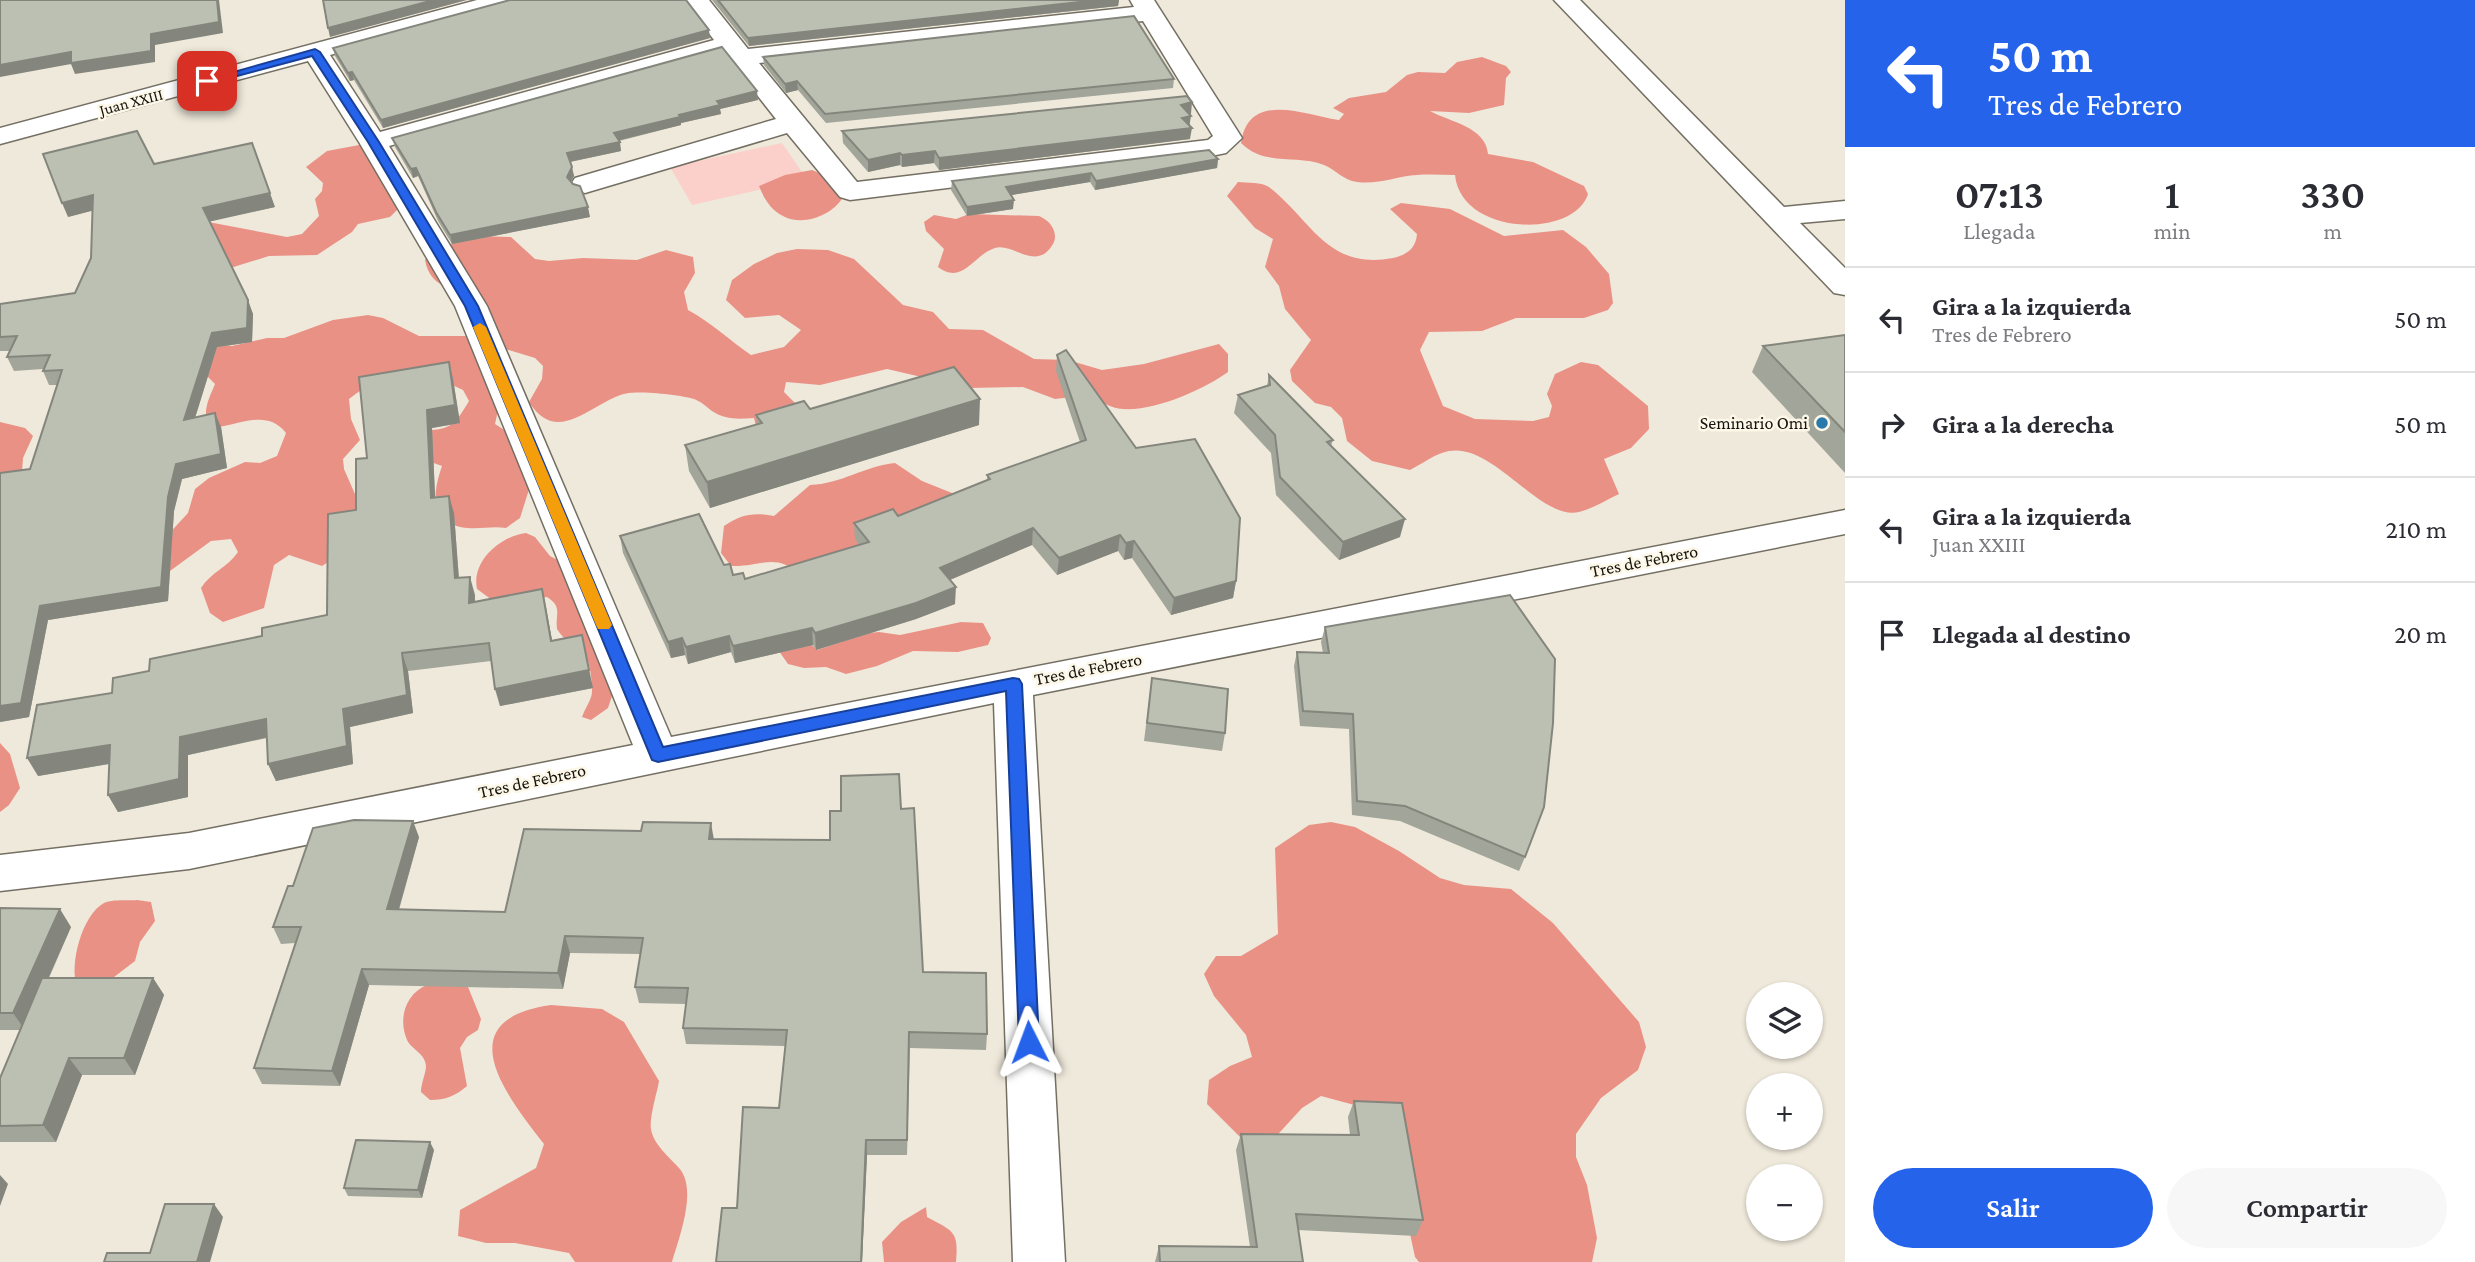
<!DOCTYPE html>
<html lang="es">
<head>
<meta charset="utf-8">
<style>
	:root { --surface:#fff; --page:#f7f7f7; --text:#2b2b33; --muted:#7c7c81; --line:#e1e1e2; --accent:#2563eb }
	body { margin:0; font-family:"Crimson Pro",serif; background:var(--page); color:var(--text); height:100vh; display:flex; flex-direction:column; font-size:26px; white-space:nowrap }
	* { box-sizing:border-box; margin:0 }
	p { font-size:23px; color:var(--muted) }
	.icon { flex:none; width:38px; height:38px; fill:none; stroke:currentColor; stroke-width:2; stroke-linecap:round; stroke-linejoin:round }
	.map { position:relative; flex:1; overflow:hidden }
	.sheet { display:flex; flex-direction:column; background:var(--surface); width:630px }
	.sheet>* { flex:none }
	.hud { background:#2563eb; color:#fff; overflow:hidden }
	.controls { position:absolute; left:1746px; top:982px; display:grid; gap:14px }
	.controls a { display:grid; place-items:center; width:77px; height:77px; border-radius:50%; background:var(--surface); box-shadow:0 2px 5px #0004; font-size:35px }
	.pin { position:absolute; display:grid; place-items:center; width:60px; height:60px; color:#fff; margin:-30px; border-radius:14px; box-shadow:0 4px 10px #0006 }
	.me { position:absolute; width:77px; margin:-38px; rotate:357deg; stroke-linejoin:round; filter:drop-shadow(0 0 5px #0008) }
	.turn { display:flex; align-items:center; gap:24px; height:147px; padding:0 28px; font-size:32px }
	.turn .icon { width:91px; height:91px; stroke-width:2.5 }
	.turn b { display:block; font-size:49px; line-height:60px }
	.eta { display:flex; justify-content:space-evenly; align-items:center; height:119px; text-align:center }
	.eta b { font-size:42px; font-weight:600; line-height:49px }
	.cta { display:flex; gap:14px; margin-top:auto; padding:14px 28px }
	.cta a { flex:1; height:80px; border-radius:42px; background:var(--accent); color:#fff; font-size:28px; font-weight:600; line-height:80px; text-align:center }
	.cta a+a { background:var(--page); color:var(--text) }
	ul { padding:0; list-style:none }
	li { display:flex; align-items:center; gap:21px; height:105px; padding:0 28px; border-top:2px solid var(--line) }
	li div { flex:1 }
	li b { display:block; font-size:26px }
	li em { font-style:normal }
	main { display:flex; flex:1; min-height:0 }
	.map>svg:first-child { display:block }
	.green { fill:#fcd0ca }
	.forest { fill:#ea9186 }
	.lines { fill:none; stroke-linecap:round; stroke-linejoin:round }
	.minor-casing { stroke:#746f63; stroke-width:3 }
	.minor { fill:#fff; fill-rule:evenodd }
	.wall { fill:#a2a599 }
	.shaded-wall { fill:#84867d }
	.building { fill:#bcc0b2; stroke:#84867d; stroke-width:2 }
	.route { fill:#2563eb; stroke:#184099; stroke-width:2 }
	.slow { fill:#f59e0b }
	.poi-dot { fill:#297aab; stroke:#fdf7e8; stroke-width:2.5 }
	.labels { text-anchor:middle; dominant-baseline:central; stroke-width:5; stroke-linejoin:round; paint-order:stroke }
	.far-street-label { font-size:16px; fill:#14120d; stroke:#fdf7e8 }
	.poi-label { font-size:18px; fill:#14120d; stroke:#fdf7e8; text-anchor:end }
	.street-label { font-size:18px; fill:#14120d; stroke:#fdf7e8 }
</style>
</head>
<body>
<main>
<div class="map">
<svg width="1845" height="1262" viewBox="0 0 1845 1262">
	<rect width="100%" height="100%" fill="#efe9db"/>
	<path class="green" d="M782,143L807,179L692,205L670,167Z"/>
	<g class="forest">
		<path d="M1482,57L1506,66L1511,72L1506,78L1504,105L1469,113L1430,111C1450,122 1486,127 1488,154L1533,162L1584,186L1588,194C1574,239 1461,236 1455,175C1442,175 1430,174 1417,175C1397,176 1378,185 1357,182C1343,180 1336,170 1324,165C1296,154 1265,167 1241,143C1249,89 1307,116 1339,120L1344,114L1333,108L1349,98L1386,92L1407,75L1418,72L1445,73L1457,62Z"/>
		<path d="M359,145L369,148L398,209L390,217L358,224L352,232L317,255L269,256L224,270L203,221L287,237L302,234L319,216L315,199L322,191L323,183L306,167L327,151Z"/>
		<path d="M812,170L824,175L843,197C833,215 803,227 783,216C771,210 764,199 759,186L785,175Z"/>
		<path d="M1238,182C1247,183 1262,182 1269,187C1313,222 1327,270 1393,258C1407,255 1416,248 1417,234L1390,209L1401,203L1450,209L1504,236L1563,230L1586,247L1609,274L1613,303L1608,310L1584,318H1516L1482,331L1429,332L1420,350L1443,406L1475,419L1533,421L1549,417L1552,406L1547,394L1555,374L1581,362L1598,365L1648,406L1649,429L1631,448L1604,459L1619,494C1606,500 1592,509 1579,512C1540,521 1494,443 1449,451C1436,453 1422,464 1410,470L1372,461L1347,441L1342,418L1331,407L1315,403L1292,381L1290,370L1311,340L1285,309L1279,286L1265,267L1273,239L1255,228L1227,196Z"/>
		<path d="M969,214L1039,216C1046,219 1052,224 1054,231C1056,237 1055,242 1051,247C1035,270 1013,243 995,248C974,254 963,286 938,267L944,249L926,231L924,222L934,215L956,219Z"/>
		<path d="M478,236L511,237L535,259L549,261L583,258L637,260L666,250L693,257L695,273L684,292L688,310C712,323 729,340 751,355L784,347L801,330L779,315L745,318L726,300L732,280L754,264L777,253L797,249L828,250L854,259L903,305L933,312L949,329L983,330L1034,359L1068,360L1102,370L1144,364L1219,344L1228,354V372C1204,390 1139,419 1110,406C1102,403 1094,396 1087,391L1072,397L1055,399L1023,387L969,388L887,369L820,385L786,382L784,392L802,410L757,430L754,418C738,419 725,420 712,411C707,407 700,401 694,399C682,395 642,391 629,393C596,397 559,450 529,402L542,379L543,366L535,358L502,348C493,335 484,312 471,302C453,287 430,288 425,260L431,250Z"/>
		<path d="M368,315L383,318L419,336H469L500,401L495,424L529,446L532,480L520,518L506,528C493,526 481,529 468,528C429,525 432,495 442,466L428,461L422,430C451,431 455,424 469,401L463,390L450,384L361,390L349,399L351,419L360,440L343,459L344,469L358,501L359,512L339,555L322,566L289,555L274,565L264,608L223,622L210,613L201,588C211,572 227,568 238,552L231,539L211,541L133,598L164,539L188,513L195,489L209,478L245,462L260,463L277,456L286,433C266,407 237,427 210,428C201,412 209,399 215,384L207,376L217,344L232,346L267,338H284L333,320Z"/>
		<path d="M0,422L25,428L33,436L23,458L22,472L0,495Z"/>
		<path d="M895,463L922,481L952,493L967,516L801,574C772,552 764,567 731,566L721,553L724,526C741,514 754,512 774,516L810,485C841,484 865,466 895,463Z"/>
		<path d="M526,533L535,537L550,556L567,565L615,687L608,708L591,720L582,717C584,710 589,704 591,697C594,691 590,660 585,655C575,645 565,642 557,629C555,614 563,607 547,597L496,603L477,589C471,561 501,536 526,533Z"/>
		<path d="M961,622L983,623L991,638L988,645L958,652L913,651L877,666L846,674L826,667L804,668L788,664L774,644L805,638L817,650L869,633L879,632L900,635Z"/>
		<path d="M0,743L10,754L20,788L9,805L0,812Z"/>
		<path d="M1331,822L1355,827L1399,851L1440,878L1464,885L1511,889L1553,923L1639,1022L1646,1047L1638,1070L1601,1098L1576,1134V1157L1587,1185L1597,1238L1592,1262H1419L1415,1257L1384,1113L1321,1096L1302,1108L1270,1143L1244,1141L1207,1104L1209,1080L1230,1066L1252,1057L1246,1035L1214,996L1204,974L1216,956H1241L1278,934L1275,848L1309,825Z"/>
		<path d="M137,900L151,902L155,921L140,942L135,961L101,987H77C69,964 82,915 104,903C113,899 127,901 137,900Z"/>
		<path d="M466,982L481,1019L478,1030L467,1037L460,1048L467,1086C455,1096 446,1100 430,1100L421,1092C421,1083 426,1073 426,1066C425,1053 412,1050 407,1040C398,1019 405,994 427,985C438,981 455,983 466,982Z"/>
		<path d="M551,1005L602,1009L624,1022L659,1081C657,1093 649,1118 651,1129C653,1144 670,1158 679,1168C698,1189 679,1238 672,1262H575L569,1253L515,1243H486L458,1236L460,1210L536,1168L544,1144C505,1094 447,1020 551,1005Z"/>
		<path d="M926,1207L927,1217C953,1231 959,1231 956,1262H884L882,1242L901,1222Z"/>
	</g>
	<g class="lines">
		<g class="minor-casing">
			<g id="minor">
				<path d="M477,0H517L514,5L330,55L380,132L714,40L684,0H709L748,49L1134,7L1130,0H1154L1242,138L1226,153L1216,155L850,200L840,197L787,133L595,190L585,193L575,190L571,184L575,178L776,119L724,53L389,146L487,306L671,737L1845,510V534L1033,695L1065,1262H1013L994,703L189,869L0,891V855L189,833L633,745L455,306L359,142L308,61L0,144V128ZM1143,21L1213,136L1208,140L857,182L759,63Z"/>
				<path d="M1554,0H1580L1784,207L1845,201V219L1800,223L1845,268V295L1834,293Z"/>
			</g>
		</g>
		<use href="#minor" class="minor"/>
	</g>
	<g class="wall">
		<path d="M712,0H1119L1118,6L749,46Z"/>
		<path d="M710,38L383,128L354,80L350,81L335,56L333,48Z"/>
		<path d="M763,57L1174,79L1173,88L826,123L798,90L786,93L764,65Z"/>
		<path d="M758,100L720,109L721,114L681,123V125L619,141L621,151L570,162L574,176L571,181L590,217L452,244L438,221L418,176L413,178L395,147L392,138Z"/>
		<path d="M1189,114L1190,139L939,170L934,163L902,167L900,165L868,172L843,143L842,131L1191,114Z"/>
		<path d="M1218,159L1217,168L1095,190L1090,182L1011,195L1013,209L967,216L951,190L952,181Z"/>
		<path d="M154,164L275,207L209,221L253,314L252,342L217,347L195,418L221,427L227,468L182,479L174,511L168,601L48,620L29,717L0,722V473L30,469L57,385H49L43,371V369L14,371L7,357L10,351H0V304L75,293L91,258L93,210L68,217Z"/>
		<path d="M1845,335V473L1752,372L1763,346Z"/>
		<path d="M1057,355L1136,448L1236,581L1233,598L1171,615L1132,558L1124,560L1118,551L1057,575L1032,545L950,580L955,604L916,619L816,650L813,645L735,663L731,652L688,664L685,655L671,658L623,553L620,536L724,565L733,575L745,579L859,545L855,539L854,523L898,516L987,480V475L1080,442L1056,371Z"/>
		<path d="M449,362L453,379L460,423L432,428L435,498L454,513L459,578L475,595V602L542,589L552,640L593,688L500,706L491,661L408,671L413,713L350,727L353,764L276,781L268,764L267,738L188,755V797L118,812L108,795L109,764L38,776L112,693L149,671L262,636L327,615L356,510L367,458Z"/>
		<path d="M1269,375L1333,440L1331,446L1400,537L1339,560L1276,495L1271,453L1234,413L1238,395L1267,386Z"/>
		<path d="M810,409L979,425L710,508L689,471L685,445L757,424L756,415Z"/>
		<path d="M1325,627L1525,857L1519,871L1400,821L1352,815L1349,729L1300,726L1294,666L1297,652L1323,653L1321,642Z"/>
		<path d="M1152,678L1225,733L1222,751L1144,741Z"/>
		<path d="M901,809L923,972L987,1034L986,1050L910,1048L907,1155H867L862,1262H716L737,1208L779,1108L785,1046L686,1044L683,1028L686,1004L639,1003L635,987L641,954L570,953L563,989L369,985L340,1086L262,1084L254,1068L295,943L281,944L273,927L293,886L419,837L399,910L505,912L714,839L830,840Z"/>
		<path d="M0,908L71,927L49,978H153L164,995L135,1075H82L56,1142H0V1078L20,1030H0Z"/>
		<path d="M1354,1101L1423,1220L1416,1236L1298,1230L1303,1262H1155L1159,1246L1250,1247L1236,1150L1241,1134L1350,1135L1348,1117Z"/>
		<path d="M434,1150L422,1198L348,1196L344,1188Z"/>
	</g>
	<g class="shaded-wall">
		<path d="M217,0H219L223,33L155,45V62L75,74L71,64L0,77V65L71,52L151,34Z"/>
		<path d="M434,0H467L330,37L328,28Z"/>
		<path d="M1098,0H1119L1118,6L749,46L748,38Z"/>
		<path d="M709,30L710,38L383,128L381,120Z"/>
		<path d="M352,72L354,80L350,81L348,73Z"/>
		<path d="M797,81L798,90L786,93L785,84Z"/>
		<path d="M757,91L758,100L720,109L721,114L681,123V125L616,141L614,133L679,115L717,101Z"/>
		<path d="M1192,102L1191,114L1180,116L1181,105Z"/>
		<path d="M1191,116L1189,128H1192L1190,139L939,170V158Z"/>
		<path d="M620,142L621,151L569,162L567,153Z"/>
		<path d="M935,151L934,163L902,167V155Z"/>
		<path d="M900,153V165L868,172V160Z"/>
		<path d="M1218,159L1217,168L1095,190L1096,181Z"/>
		<path d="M572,167L574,176L569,185L567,177Z"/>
		<path d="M416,168L418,176L413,178L411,169Z"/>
		<path d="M1091,173L1090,182L1006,196V187Z"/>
		<path d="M270,193L275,207L208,222L203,208Z"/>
		<path d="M93,195L99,209L68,217L62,203Z"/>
		<path d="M1014,200L1013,209L967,216V207Z"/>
		<path d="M588,207L590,217L452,244L450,235Z"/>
		<path d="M248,300L253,314L252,342L217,347L190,434L184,420L212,333Z"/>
		<path d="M449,362L453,379L460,423L432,428L436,516L431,498L427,410Z"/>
		<path d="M980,399L979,425L710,508L707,482Z"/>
		<path d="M215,413L221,427L227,468L182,479L174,511L168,601L48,620L29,717L0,722V706L40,606L168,497L176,464Z"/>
		<path d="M449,496L454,513L460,596L455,578Z"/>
		<path d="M1405,519L1400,537L1339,560L1343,542Z"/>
		<path d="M1033,528L1032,545L940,584V568Z"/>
		<path d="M1120,535L1118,551L1057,575L1059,558Z"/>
		<path d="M1134,541L1132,558L1124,560L1126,543Z"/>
		<path d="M470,577L475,595L474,620L469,603Z"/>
		<path d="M1236,581L1233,598L1171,615L1174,598Z"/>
		<path d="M956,587L955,604L916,619L816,650L815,633Z"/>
		<path d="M542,589L546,607L555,658L551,641Z"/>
		<path d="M812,628L813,645L735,663L733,646Z"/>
		<path d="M582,635L593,688L500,706L495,689Z"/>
		<path d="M729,636L731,652L688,664L686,647Z"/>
		<path d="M682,638L685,655L671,658L668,642Z"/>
		<path d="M402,653L408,671L413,713L350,727L353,764L276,781L268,764L343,709Z"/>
		<path d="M266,719L273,736L188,755V797L118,812L108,795L180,737Z"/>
		<path d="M110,745L120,762L38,776L27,758Z"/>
		<path d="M413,821L419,837L394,926L387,909Z"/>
		<path d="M711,823L714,840L709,839Z"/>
		<path d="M60,909L71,927L25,1030L13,1013Z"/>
		<path d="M565,936L570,953L563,989L558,973Z"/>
		<path d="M362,969L369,985L340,1086L332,1071Z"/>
		<path d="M153,978L164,995L135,1075L124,1058Z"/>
		<path d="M69,1058L82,1075L56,1142L43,1125Z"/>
		<path d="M866,1140L867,1155L862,1262H861Z"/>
		<path d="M430,1142L434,1150L422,1198L418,1190Z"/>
		<path d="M0,1175L8,1184L0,1206Z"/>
		<path d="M214,1204L223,1217L210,1262H197Z"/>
	</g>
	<g class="building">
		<path d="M0,0H217L219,22L151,34V51L71,63V52L0,65Z"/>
		<path d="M323,0H434L328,28Z"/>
		<path d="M510,0H686L709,30L381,120L352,72L348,73L333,48Z"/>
		<path d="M718,0H1098L748,38Z"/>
		<path d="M1134,16L1174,79L825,114L797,81L785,84L763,57Z"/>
		<path d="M722,47L757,91L717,101L720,105L679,115L680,117L614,133L620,142L567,153L572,167L567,177L573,184L580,186L588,207L450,235L436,212L416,168L411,169L392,138Z"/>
		<path d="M1187,96L1192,102L1181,105L1191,116L1182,118L1192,128L939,158L935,151L902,155L900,153L868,160L842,131Z"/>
		<path d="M137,131L154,164L252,143L270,193L203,208L248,300L247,328L212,333L184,420L215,413L221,454L176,464L168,497L161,587L40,606L21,703L0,706V473L30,469L62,370L43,371L50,355L7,357L17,336L0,337V304L75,293L91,258L93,195L62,203L43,154Z"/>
		<path d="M1209,150L1218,159L1096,181L1091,173L1006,187L1014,200L967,207L952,181Z"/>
		<path d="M1845,335V432L1763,346Z"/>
		<path d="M1066,350L1136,448L1195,439L1240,518L1236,581L1174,598L1134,541L1126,543L1120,535L1059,558L1033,528L940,568L956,587L916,603L815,633L812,628L733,646L729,636L686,647L682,638L668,642L620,536L699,514L724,565L730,564L733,575L743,573L745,579L869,542L854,523L893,509L898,516L990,479L987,475L1086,440L1057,355Z"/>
		<path d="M449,362L455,405L427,410L431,498L449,496L455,578L470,577L469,603L542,589L551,641L582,635L589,670L495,689L489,643L402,653L407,695L343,709L347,746L268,764L266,719L180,737L179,779L108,795L110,745L27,758L37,705L112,693L113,678L149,671L150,659L262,636V628L327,615L328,514L356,510V459L367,458L359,377Z"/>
		<path d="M954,367L980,399L707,482L685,445L762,423L756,415L804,401L810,409Z"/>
		<path d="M1269,375L1333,440L1327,442L1405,519L1343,542L1280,477L1275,435L1238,395L1270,385Z"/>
		<path d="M1510,595L1555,659L1553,723L1544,807L1525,857L1405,806L1357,801L1353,714L1303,711L1297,652L1329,653L1325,627Z"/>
		<path d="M1152,678L1228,689L1225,733L1147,723Z"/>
		<path d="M899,774L901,809L914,808L923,972L986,973L987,1034L909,1032L907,1140H866L861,1262H716L722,1208H737L743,1107L779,1108L787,1030L683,1028L688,988L635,987L643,938L565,936L558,973L362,969L332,1071L254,1068L301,927H273L288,886H293L313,828L354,820L413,821L387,909L505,912L524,829L641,831L643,822L711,823L709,839L830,840V811H841V776Z"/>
		<path d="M0,908L60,909L13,1013H0Z"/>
		<path d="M42,978H153L124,1058H69L43,1125L0,1126V1078Z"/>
		<path d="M1354,1101L1402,1103L1423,1220L1296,1214L1303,1262H1160L1159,1246L1257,1247L1241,1134L1359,1135Z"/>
		<path d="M356,1140L430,1142L418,1190L344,1188Z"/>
		<path d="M165,1204H214L197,1262H104L107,1253H150Z"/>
	</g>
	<path class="route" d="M315,49L320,52L379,142L478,306L663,747L1013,678L1019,679L1022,684L1039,1042L1036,1048L1029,1051L1022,1048L1019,1042L1006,691L658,762L652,760L465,306L368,142L312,56L207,84L202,81Z"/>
	<path class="slow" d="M480,323L486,327L612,625L609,629H598L596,625L473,327Z"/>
	<circle class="poi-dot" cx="1822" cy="423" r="7"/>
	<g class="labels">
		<g class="far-street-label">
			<text transform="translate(131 102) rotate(-15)">Juan XXIII</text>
		</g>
		<g class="poi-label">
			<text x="1808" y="423">Seminario Omi</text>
		</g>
		<g class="street-label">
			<text transform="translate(1644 561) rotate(-11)">Tres de Febrero</text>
			<text transform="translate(1088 669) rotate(-11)">Tres de Febrero</text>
			<text transform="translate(532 781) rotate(-12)">Tres de Febrero</text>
		</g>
	</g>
</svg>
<div class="controls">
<a><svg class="icon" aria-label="layers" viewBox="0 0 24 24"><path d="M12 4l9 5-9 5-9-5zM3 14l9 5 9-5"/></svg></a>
<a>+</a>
<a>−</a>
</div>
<div class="pin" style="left:207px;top:81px;background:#d93025"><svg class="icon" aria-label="arrive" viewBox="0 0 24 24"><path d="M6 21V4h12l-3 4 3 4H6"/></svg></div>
<svg class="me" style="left:1029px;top:1042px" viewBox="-20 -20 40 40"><path d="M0-17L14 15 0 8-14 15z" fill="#2563eb" stroke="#fff" stroke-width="4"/></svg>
</div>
<section class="sheet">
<div class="hud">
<div class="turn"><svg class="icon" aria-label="left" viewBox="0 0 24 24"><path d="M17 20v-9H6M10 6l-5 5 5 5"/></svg><div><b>50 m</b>Tres de Febrero</div></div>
</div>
<div class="eta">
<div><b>07:13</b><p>Llegada</p></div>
<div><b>1</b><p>min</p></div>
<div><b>330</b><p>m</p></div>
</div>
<ul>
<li><svg class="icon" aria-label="left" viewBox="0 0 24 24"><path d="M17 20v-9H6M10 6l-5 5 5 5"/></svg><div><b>Gira a la izquierda</b><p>Tres de Febrero</p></div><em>50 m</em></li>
<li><svg class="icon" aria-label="right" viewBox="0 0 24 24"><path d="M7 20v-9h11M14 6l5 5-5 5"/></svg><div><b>Gira a la derecha</b></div><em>50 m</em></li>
<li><svg class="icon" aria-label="left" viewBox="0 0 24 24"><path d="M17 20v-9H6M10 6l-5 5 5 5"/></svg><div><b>Gira a la izquierda</b><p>Juan XXIII</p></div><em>210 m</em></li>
<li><svg class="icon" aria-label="arrive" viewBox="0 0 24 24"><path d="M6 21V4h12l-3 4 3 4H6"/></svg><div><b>Llegada al destino</b></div><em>20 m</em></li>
</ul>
<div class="cta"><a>Salir</a><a>Compartir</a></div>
</section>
</main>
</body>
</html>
